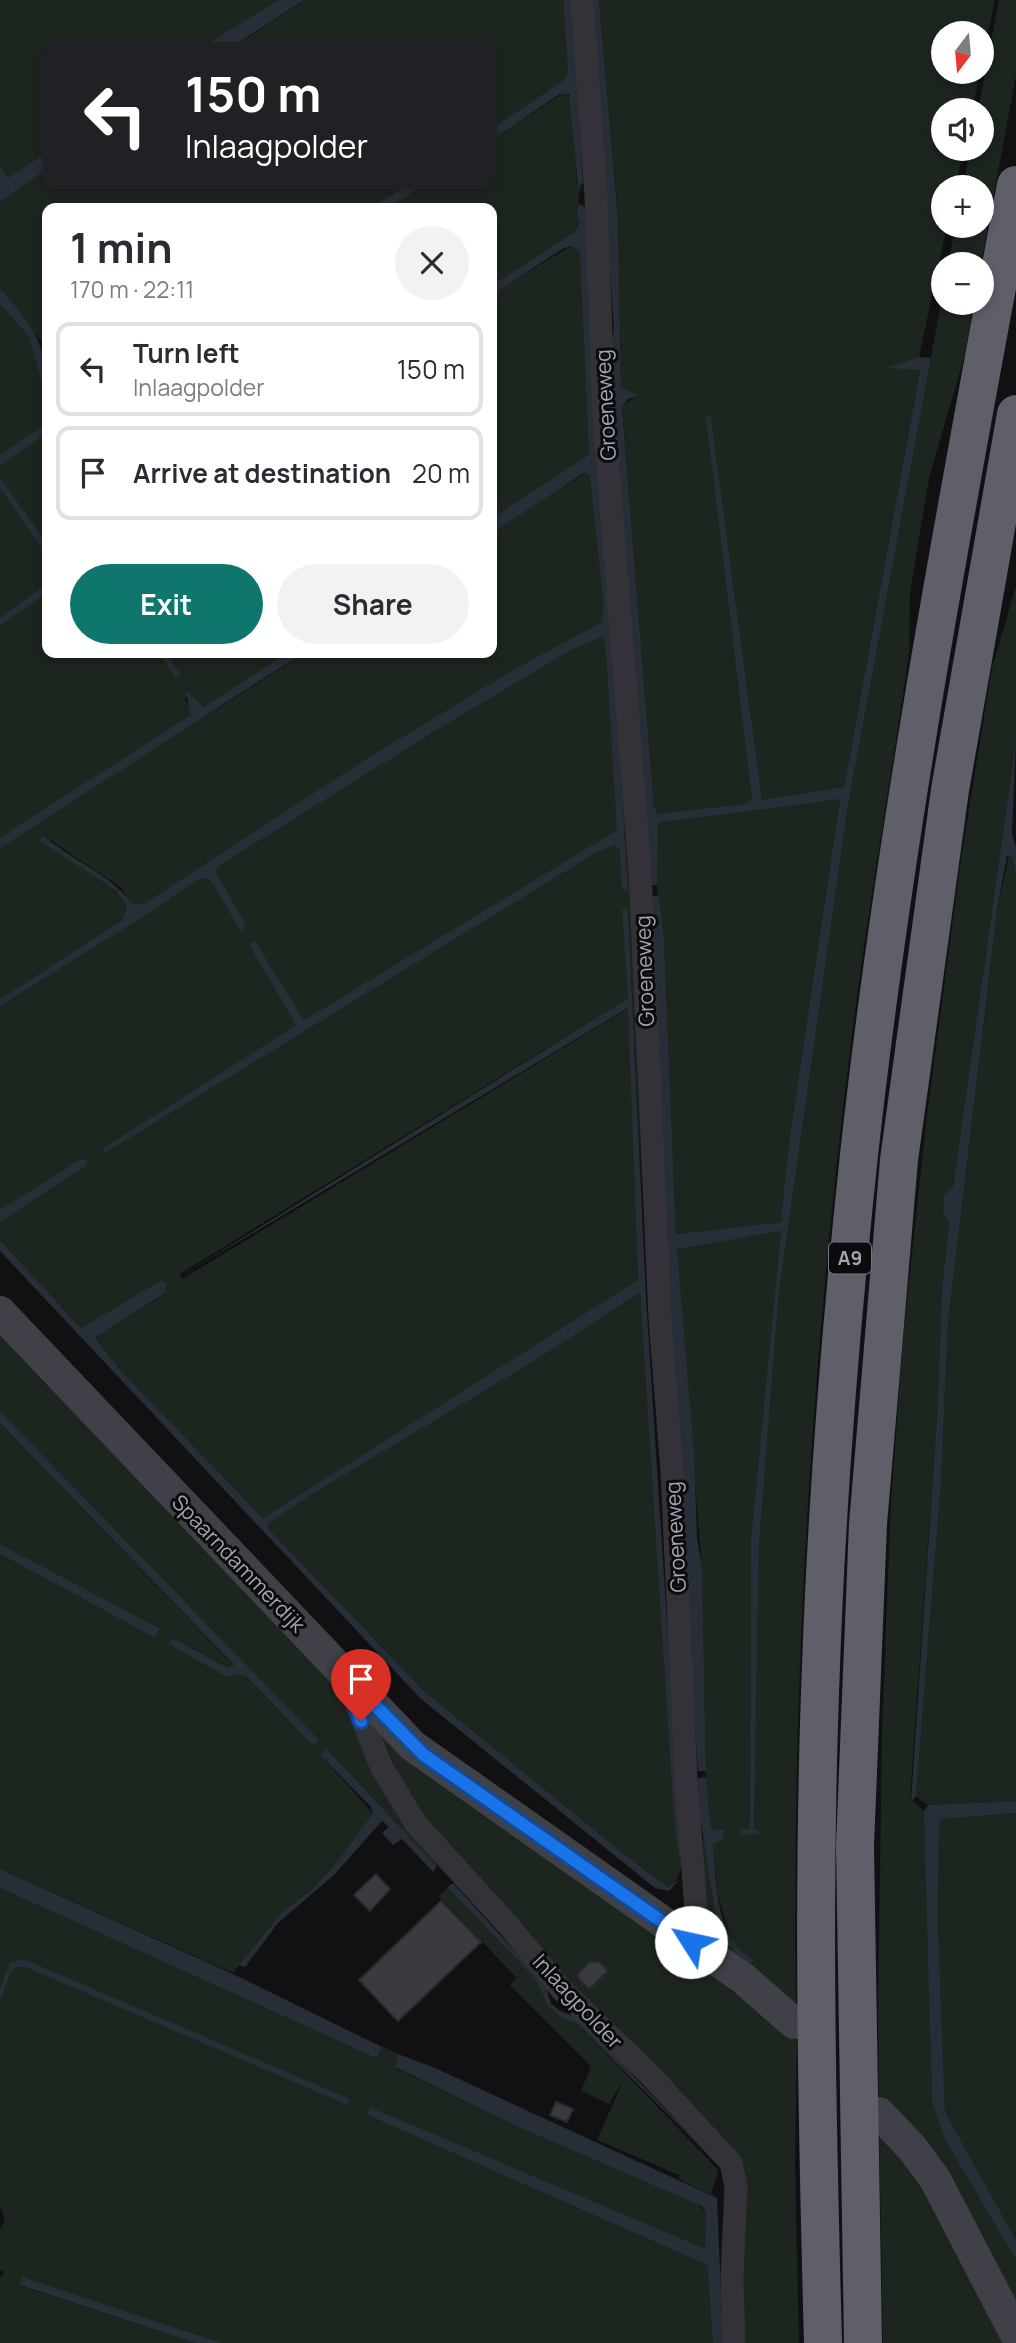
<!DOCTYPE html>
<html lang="en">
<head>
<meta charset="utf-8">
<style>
	:root { --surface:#fff; --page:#f2f2f3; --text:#2b2b33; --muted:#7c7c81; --line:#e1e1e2; --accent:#0f766e }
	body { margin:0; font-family:Manrope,sans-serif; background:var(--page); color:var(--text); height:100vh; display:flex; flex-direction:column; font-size:26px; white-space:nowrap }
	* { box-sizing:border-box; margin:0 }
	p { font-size:23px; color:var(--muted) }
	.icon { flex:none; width:38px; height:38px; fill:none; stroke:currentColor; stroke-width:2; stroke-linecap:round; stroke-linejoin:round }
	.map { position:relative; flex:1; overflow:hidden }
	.details { position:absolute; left:42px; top:203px; width:455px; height:455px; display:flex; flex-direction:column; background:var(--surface); border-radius:14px; box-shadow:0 4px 10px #0003 }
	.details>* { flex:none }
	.hud { position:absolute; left:42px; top:42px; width:455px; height:147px; border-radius:14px; box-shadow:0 4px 10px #0003; background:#202124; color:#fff; overflow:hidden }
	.needle { width:46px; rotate:196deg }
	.tools { position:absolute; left:931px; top:21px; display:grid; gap:14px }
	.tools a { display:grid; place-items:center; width:63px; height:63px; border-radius:50%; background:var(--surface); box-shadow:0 4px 10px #0003; font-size:35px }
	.pin { position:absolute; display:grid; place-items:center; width:60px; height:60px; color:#fff; margin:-72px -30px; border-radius:50% 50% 50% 0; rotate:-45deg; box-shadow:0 0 7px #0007 }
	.pin .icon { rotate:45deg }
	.me { position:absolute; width:77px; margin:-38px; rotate:305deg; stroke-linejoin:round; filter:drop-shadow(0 0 5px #0008) }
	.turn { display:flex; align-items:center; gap:24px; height:147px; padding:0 28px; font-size:32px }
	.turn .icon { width:91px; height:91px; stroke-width:2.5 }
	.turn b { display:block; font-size:49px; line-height:60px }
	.round { display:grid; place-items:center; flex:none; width:74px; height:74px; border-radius:37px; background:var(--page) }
	.summary { display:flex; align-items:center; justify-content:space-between; height:119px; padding:0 28px }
	h1 { font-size:42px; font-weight:700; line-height:52px }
	.cta { display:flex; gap:14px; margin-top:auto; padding:14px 28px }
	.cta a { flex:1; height:80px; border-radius:42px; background:var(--accent); color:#fff; font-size:28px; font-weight:700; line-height:80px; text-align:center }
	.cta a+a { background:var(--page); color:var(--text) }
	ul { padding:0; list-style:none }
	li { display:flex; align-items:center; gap:21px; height:94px; margin:0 14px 10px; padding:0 14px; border:4px solid var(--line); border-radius:14px }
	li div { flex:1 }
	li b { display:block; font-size:26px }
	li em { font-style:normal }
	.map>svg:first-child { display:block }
	.green { fill:#1d251f; fill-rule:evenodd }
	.water { fill:#272e37 }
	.building { fill:#3a3b40; stroke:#2b2b2f; stroke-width:2 }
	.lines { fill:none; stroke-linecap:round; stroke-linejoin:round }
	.street { stroke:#323238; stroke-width:23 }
	.secondary { stroke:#404148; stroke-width:32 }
	.highway { stroke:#5e5f69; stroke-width:38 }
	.route-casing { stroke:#114b97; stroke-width:18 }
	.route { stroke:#1a73e8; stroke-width:12 }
	.labels { text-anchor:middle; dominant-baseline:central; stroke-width:6; stroke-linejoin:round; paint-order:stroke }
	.shield { fill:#0c0c0e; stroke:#747782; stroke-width:2 }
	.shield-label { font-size:19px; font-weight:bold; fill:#a1a5b4 }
	.street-label { font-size:21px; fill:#a1a5b4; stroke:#0c0c0e }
</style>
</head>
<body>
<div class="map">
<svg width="1016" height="2343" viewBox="0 0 1016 2343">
	<rect width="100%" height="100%" fill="#111113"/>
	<g class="green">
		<path d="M0,0H278L202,47H47V152L8,178L0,166Z"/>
		<path d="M305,0H563L568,72L565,79L492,128V47H233Z"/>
		<path d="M599,0H995L982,63V33H943V72H980L972,110H943V149H964L955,187H943V226H947L919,357L887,368L920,369L844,787L762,801L711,417H707L752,799L745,804L669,815L658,814L654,807L622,406L636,397L635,394L621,387L618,211Z"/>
		<path d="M999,0H1016V75L981,264H948L956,226H982V187H963L970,149H982V110H978Z"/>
		<path d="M565,92L571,99L577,184L582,185C574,200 584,218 574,232L492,285V208H388L425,184H492V140Z"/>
		<path d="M47,169V184H408L371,208H47V377L41,341L0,288V202Z"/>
		<path d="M571,246L581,252L589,455L587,459L492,518V294Z"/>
		<path d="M943,292V303H974L965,354L929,478L910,594L909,653C891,780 868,907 852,1034C811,1359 791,1687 796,2015L722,1952L710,1929L697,1854L703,1838L726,1942L751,1964L753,1960L738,1952L732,1944L718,1895L713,1844L723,1830L711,1829L706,1777L702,1567L676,1258L677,1248L781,1231L751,1537L750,1830H741L760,1831L754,1830L759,1546L779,1292L848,806Z"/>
		<path d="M0,304L29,337L47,402L46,425L0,455Z"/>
		<path d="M47,433V544L0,477V466Z"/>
		<path d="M600,464L627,770L642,1195L628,909H623L628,998L180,1274L182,1279L629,1008L638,1281L263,1518L121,1371L95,1336L164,1295L161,1280L81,1328L0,1240V1222L86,1166L0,1212V1006L143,917L120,887L43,835L40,840L115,890L127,906L122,920L0,999V484L47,550V653H160L180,676L168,653H287L203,707L189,692L185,700L203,718L304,653H492V531ZM626,833L622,890L619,848L614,845L594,854L104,1154L102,1149L297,1025L249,945L255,942L304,1020L601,841Z"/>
		<path d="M1016,586V740L953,1187L944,1195L943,1213L949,1224L942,1288L937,1416L910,1798L924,1811L926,1825L932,2101L944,2138L1016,2260V2319L879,2102L878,2016L882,1729L891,1502L903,1339L926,1123L961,859L992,668Z"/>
		<path d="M840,798L789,1141L783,1217L781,1222L676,1234L664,939L657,885V823Z"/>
		<path d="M1009,855L1012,857L1016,874V1801L928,1805L916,1796L941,1482L948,1323L998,906Z"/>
		<path d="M640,1291L673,1806C677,1829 692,1870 670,1887L630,1859L423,1690L268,1528L269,1523L309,1496L536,1360Z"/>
		<path d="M0,1323L339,1679L439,1863L437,1866L327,1749L321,1756L373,1813L332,1868L312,1889L282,1912L233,1973L0,1869V1554L155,1638L160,1630L0,1544V1423L234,1666L230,1668L173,1638L169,1644L198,1659L246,1676L313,1746L318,1740L0,1411Z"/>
		<path d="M360,1701L797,2036L795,2166L799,2343H738L740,2178L425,1828Z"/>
		<path d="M1016,1813V2240L945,2112L938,1923L939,1825L942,1819Z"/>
		<path d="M0,1888L376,2058L382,2046L398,2054L395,2068L516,2126L696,2202L706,2213L705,2250L370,2107L367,2115L707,2265L713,2343H222L22,2277L20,2286L195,2343H0V2278L4,2272L0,2270V2229L5,2221L0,2205V2002L11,1972L17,1967L27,1968L348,2104L350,2099L24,1960L10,1962L0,1988Z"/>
		<path d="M448,1888L536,1980L548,2006L562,2018L579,2025L718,2170L711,2195L677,2178L681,2176L597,2140L623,2081L609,2104L581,2091L591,2066L510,1985L517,1978L438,1896Z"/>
		<path d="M879,2123L901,2147L1012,2343H883Z"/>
	</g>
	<g class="water">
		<path d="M278,0H304L232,47H202Z"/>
		<path d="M563,0H572L583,183L578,186L569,94H560L492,140V128L565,79L568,72Z"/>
		<path d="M592,0H599L618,216L621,387L636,394V397L628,399L622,407L654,807L658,814L745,804L752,799L706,417H711L762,800L844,787L920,370L885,368L919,357L931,358L848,806L779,1292L759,1546L754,1829L760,1831V1834L740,1835L741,1830L750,1829L751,1537L781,1231L677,1249L694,1453L697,1538L702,1567L706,1771H698L668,1324L651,897L659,895L664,939L676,1234L781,1222L789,1141L840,799L658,823L657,885H648L610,356L614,330Z"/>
		<path d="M47,152V169L0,202V166L8,178Z"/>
		<path d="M408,184H425L388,208H371Z"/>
		<path d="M580,204L586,208L628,891L622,890L619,848L614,845L594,854L104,1154L102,1149L296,1025L249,945L255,941L304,1020L617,830L606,652L604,639L601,637L571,650L443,726L220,865L215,871L246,925L241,932L214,885L209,879L200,878L143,917L0,1006V999L122,920L127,906L115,890L39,840L43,835C72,861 109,873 134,905L144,904L363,761L510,672L602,622L604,607L590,475L584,473L492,533V518L589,455L580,252L571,246L564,248L492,295V285L574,232L579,224L577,207Z"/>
		<path d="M0,288C37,333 47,341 47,402L29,337L0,304Z"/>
		<path d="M47,423V433L0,466V455Z"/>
		<path d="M0,477L47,544V555L0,488Z"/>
		<path d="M47,584V593L0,625V618Z"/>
		<path d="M159,653H167L181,676L175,677Z"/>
		<path d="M287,653H303L0,848V838L13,829L191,715L186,693L189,692L203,707Z"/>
		<path d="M1016,740L1012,833L1016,847V874L1012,857L1007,856L998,904L948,1323L941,1482L916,1796L911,1802L937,1416L942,1288L949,1224L943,1213L944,1195L953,1187Z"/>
		<path d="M622,909H628L646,1298L682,1856L679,1857L673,1806L640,1292L536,1360L309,1496L269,1523L268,1528L423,1690L630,1859L669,1887L680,1879L669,1891L655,1888L421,1699L0,1251V1240L81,1328L161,1280L167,1284L164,1294L95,1337L121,1371L263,1518L638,1280L628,1008L178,1278L628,998Z"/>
		<path d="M81,1159L87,1160L86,1166L0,1222V1210Z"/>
		<path d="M0,1411L319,1740L313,1746L246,1676L238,1674L227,1677L168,1644L173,1638L229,1668L234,1665L0,1423Z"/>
		<path d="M0,1544L160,1629L155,1638L0,1554Z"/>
		<path d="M327,1749L437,1866L433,1872L402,1839L393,1845L382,1833L389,1827L382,1821L335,1874L278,1923L245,1967L239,1965L282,1912L312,1889L332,1868L373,1813L371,1807L320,1755Z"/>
		<path d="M706,1777L711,1829L724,1830L723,1839L713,1844C717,1884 715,1939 754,1960L750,1964L733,1951L717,1924L699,1810L698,1778Z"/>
		<path d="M1016,1801V1813L942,1819L939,1825L938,1923L945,2112L1016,2240V2260L944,2138L932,2101L924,1811L928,1805Z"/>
		<path d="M0,1869L235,1975L382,2047L376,2058L0,1888Z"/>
		<path d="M451,1884H454L546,1986L551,2004L562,2012L578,2017L707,2154L579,2025L562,2018L548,2006L536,1980L448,1888Z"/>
		<path d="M24,1959L350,2099L348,2105L27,1968L17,1967L11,1972L0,2002V1988L10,1962Z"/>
		<path d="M398,2054L435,2068L717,2198L723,2343H713L707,2265L367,2115L370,2107L705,2249L706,2213L702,2206L516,2126L395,2067Z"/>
		<path d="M22,2277L222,2343H195L19,2285Z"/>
	</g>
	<g class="building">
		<path d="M376,1874L390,1889L370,1911L354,1895Z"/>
		<path d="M441,1901L481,1942L398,2021L359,1980Z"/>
		<path d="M589,1962H599L608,1971L589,1989L577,1976Z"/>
		<path d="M556,2102L573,2109L567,2122L550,2115Z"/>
	</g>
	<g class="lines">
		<g class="street">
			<path d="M582,0L596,197L604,416L640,871L660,1318L672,1471L686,1777L696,1910L691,1942"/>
			<path d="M348,1683L381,1766L416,1824L509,1926L561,1989L650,2075L731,2163L736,2186L732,2278L734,2343"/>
		</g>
		<g class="secondary">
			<path d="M0,1312L413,1746L744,1979L794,2023"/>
			<path d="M879,2113L912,2148L935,2179L1016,2335"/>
		</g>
		<g class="highway">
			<path d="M823,2343C817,2118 812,1892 821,1666C827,1496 841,1324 859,1155C895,829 956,507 1016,185"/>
			<path d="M863,2343L855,1846L868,1524L899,1160L950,790L1016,414"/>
		</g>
	</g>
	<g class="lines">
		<g class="route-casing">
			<path id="route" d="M361,1721L346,1676L424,1755L691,1942"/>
		</g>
		<use href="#route" class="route"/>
	</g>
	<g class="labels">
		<rect class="shield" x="829" y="1242.5" width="42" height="31" rx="5"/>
		<g class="shield-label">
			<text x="850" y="1258">A9</text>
		</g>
		<g class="street-label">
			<text transform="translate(605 405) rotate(-93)">Groeneweg</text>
			<text transform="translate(644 971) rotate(-92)">Groeneweg</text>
			<text transform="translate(675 1537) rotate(-93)">Groeneweg</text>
			<text transform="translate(239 1563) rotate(46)">Spaarndammerdijk</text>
			<text transform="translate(578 2001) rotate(47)">Inlaagpolder</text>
		</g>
	</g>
</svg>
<div class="tools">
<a><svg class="needle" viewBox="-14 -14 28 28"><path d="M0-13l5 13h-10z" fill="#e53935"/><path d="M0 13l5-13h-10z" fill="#7c7c81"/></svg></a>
<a><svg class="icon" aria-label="sound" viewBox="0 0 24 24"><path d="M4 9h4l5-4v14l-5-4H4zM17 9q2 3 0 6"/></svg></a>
<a>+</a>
<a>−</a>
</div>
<div class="pin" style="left:361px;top:1721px;background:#d93025"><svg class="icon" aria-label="arrive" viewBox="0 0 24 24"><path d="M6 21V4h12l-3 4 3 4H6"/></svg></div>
<svg class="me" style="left:691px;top:1942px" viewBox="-20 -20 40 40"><circle r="19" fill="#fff"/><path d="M0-13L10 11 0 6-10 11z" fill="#1a73e8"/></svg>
<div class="hud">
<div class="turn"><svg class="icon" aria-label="left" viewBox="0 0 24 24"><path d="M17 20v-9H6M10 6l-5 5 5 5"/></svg><div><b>150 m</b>Inlaagpolder</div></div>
</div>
<section class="details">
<div class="summary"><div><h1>1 min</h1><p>170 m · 22:11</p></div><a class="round"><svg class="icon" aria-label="close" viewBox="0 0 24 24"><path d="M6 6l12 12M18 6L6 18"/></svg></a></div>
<ul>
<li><svg class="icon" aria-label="left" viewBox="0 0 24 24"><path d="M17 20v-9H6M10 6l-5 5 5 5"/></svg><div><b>Turn left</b><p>Inlaagpolder</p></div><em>150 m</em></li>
<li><svg class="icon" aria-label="arrive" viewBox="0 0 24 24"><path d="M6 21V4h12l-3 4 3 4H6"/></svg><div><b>Arrive at destination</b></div><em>20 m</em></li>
</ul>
<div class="cta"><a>Exit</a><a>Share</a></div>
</section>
</div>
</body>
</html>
